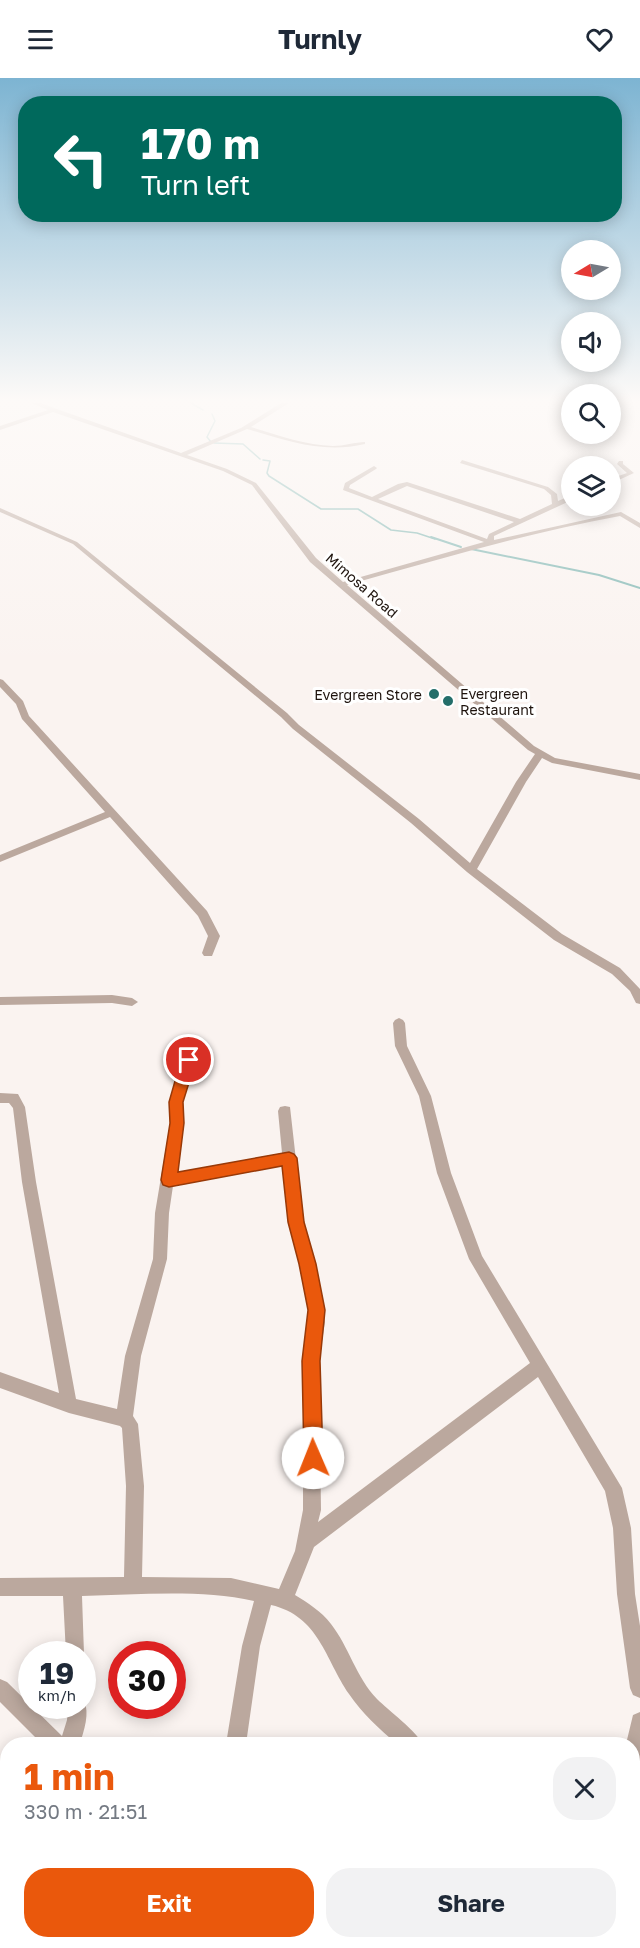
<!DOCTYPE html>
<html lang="en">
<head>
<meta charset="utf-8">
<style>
	:root { --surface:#fff; --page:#f2f2f3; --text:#1f2937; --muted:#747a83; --accent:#ea580c }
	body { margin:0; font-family:"Golos Text",sans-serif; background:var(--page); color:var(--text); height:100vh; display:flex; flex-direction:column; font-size:22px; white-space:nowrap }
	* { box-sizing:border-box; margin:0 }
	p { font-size:20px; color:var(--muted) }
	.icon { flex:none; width:33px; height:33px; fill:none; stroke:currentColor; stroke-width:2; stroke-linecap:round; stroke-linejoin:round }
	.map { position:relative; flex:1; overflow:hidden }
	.panel { position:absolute; left:0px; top:1659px; width:640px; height:212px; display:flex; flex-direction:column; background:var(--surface); border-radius:24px 24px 0 0; box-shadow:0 3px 15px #0003 }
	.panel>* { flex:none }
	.hud { position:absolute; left:18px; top:18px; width:604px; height:126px; border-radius:24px; box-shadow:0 3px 15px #0003; background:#00695c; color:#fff; overflow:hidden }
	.needle { width:39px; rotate:260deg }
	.fabs { position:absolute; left:561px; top:162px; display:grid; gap:12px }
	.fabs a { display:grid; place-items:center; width:60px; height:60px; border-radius:50%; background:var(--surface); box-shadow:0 3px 15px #0003; font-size:30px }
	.speed { position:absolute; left:18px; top:1563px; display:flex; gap:12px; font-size:30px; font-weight:700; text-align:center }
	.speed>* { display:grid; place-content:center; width:78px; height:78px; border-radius:50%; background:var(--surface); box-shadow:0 3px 15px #0003; line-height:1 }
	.speed small { font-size:15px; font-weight:400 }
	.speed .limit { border:9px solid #d22; background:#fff; color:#111 }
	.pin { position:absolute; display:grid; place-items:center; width:51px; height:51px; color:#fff; margin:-26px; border:3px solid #fff; border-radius:50%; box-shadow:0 2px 6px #0007 }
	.me { position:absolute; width:66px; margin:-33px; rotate:359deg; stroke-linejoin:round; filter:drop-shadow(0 0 4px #0008) }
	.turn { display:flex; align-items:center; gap:21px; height:126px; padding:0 24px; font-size:27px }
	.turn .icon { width:78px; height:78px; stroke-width:2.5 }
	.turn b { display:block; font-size:42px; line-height:51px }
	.round { display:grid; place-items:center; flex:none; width:63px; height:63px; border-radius:24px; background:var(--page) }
	.overview { display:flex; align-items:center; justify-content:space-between; height:102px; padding:0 24px }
	h1 { font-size:36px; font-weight:700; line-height:45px; color:var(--accent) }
	.action { display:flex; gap:12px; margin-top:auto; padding:12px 24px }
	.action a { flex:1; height:69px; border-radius:24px; background:var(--accent); color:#fff; font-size:24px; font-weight:700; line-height:69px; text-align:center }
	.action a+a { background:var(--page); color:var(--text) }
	header { display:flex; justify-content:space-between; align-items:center; height:78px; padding:0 24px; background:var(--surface); font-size:27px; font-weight:700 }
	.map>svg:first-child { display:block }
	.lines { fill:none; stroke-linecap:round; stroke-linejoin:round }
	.stream-far1 { stroke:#7db5b1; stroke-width:1.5 }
	.stream { stroke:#7db5b1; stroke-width:2 }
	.minor { fill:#bba89e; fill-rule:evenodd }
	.route { fill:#ea580c; stroke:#983908; stroke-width:1.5 }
	.poi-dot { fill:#246e6a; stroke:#fff; stroke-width:2 }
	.labels { text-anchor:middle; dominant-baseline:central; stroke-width:6; stroke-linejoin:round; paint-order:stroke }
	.far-street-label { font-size:14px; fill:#1e130d; stroke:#fff }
	.far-poi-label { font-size:14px; fill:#1e130d; stroke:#fff; text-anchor:start }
</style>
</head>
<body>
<header><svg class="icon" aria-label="menu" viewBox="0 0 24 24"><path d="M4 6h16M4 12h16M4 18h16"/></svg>Turnly<svg class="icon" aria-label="heart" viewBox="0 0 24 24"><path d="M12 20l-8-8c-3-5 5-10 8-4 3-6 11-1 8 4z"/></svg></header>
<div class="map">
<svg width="640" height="1870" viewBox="0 0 640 1870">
	<rect width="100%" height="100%" fill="#faf3f0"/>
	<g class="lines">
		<g class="stream-far1">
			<path d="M191,325L203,332"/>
			<path d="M211,364L207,359L215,343L212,336"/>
			<path d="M214,365L243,366L260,381"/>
			<path d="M263,382L270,383L267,395L269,398L321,431H358L391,452L417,455L435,461"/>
		</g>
		<g class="stream">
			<path d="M431,459L461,469"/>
			<path d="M471,471L599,497L640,510"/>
		</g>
		<g class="minor">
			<path d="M31,325H40L181,375L241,350L281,325H289L251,349C278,357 305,367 333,368C344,368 355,364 365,364V366C323,376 287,363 247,351L187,377L227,391L256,405L316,480L343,504L484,464L343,412L345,405L374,388L377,390L376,391L350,407L349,410L372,419L398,406L407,404L520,441L552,426L551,417L544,411L460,385L462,382L548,409L557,416L558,423L572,417V422L494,458V462L621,434L640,445V450L620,438C527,455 437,482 347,507L534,668L555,680L640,696V702L552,685L542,680L526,704L477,791L562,856L620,890L640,911V926L636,925L630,913L612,896L554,862L532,845L467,794L411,745L293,651L281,639L73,466L0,434V430L77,464L287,635L299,647L419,741L470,785L516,704L535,676L528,672L310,484L252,407L223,393L53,334L0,352V348L48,332ZM407,408L514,444L489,456L487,461L378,421Z"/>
			<path d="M619,383H623V386L634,395L610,406V401L627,395L617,386Z"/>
			<path d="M0,601L3,602L23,623L29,638L207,833L220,858L212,878H204L202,875L208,858L198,838L110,739L0,784V777L105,734L22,641L16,626L0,609Z"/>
			<path d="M112,917L132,920L138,924L132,928L112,925L0,927V919Z"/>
			<path d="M399,940L403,942L405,945L407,968L431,1018L451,1095L482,1178L622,1410L631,1450L635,1516L640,1548V1620L633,1617L630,1610L617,1516L613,1450L605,1413L538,1299L314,1469L295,1517C308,1525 321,1533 331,1546C349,1569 356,1599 377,1621C388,1632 418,1654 422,1666H397C379,1651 362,1635 349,1616C325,1581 319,1538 271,1527L260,1568L246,1666H226L242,1568L254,1523C200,1511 137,1517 82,1518L84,1576L82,1581V1576H66L63,1518H0V1500L124,1499L126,1408L122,1350L120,1348L69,1335L0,1310V1294L59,1315L22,1104L13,1030L9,1025H0V1015L18,1016L25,1029L36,1104L76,1321L117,1331L125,1278L153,1181L155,1135L170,1045V1024L185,979H193L195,982L182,1024L184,1045L175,1096L282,1075L278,1033L280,1029L285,1028L290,1029L303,1144L321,1216L325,1244L319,1283L321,1432L318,1444L530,1285L469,1181L437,1095L419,1018L395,968L393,945L395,942ZM284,1087L289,1144L307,1216L309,1244L303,1283V1432L295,1473L279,1511L231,1500L142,1499L144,1408L138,1346L133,1338L141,1278L167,1181L169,1135L173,1108Z"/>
			<path d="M0,1601L7,1604L62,1658L67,1642L68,1628H82L84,1621C90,1637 84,1651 80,1666H42L0,1624Z"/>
			<path d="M640,1634V1686L633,1689V1666H626L633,1637Z"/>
			<path d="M109,1863H148L145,1870H111Z"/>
			<path d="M566,1863H588L586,1870H564Z"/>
		</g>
	</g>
	<linearGradient id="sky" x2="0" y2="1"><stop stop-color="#7db4d2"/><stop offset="0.55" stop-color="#fdfaf8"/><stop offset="1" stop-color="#fdfaf8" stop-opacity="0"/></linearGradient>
	<rect width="640" height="587" fill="url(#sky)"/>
	<path class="route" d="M189,977L194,978L196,982L183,1024L184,1045L178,1094L289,1074L294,1076L297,1080L304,1144L316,1186L325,1232L320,1283L323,1380L320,1386L313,1389L307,1386L304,1380L302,1283L308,1232L299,1186L288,1144L282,1088L169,1109L163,1107L161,1102L170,1045L169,1024L181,982L184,978Z"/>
	<g class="poi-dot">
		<circle cx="434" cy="616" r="6"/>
		<circle cx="448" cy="623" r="6"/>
	</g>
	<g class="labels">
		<g class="far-street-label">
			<text transform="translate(362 507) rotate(41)">Mimosa Road</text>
		</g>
		<g class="far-poi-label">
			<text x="460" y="615">Evergreen<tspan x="460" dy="16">Restaurant</tspan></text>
			<text x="422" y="616" text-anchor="end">Evergreen Store</text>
		</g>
	</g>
</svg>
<div class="fabs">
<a><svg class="needle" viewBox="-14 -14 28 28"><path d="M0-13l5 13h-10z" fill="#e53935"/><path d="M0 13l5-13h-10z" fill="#747a83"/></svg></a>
<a><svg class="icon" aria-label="sound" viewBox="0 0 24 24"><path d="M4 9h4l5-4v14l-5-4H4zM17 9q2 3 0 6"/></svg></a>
<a><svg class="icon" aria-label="search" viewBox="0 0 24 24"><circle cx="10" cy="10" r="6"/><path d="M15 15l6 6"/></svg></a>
<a><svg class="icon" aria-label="layers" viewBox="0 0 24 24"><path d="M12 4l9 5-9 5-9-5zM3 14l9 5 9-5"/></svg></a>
</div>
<div class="speed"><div>19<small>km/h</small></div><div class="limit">30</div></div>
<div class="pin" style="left:189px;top:982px;background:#d93025"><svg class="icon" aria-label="arrive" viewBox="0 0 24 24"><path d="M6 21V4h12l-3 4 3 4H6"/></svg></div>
<svg class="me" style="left:313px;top:1380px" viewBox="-20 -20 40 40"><circle r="19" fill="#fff"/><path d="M0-13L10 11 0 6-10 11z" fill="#ea580c"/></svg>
<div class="hud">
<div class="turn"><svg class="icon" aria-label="left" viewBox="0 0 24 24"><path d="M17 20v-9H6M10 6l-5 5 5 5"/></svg><div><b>170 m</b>Turn left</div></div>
</div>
<section class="panel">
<div class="overview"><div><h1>1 min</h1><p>330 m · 21:51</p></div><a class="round"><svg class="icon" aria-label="close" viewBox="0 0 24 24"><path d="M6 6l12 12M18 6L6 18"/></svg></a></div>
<div class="action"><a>Exit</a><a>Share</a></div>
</section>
</div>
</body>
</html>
